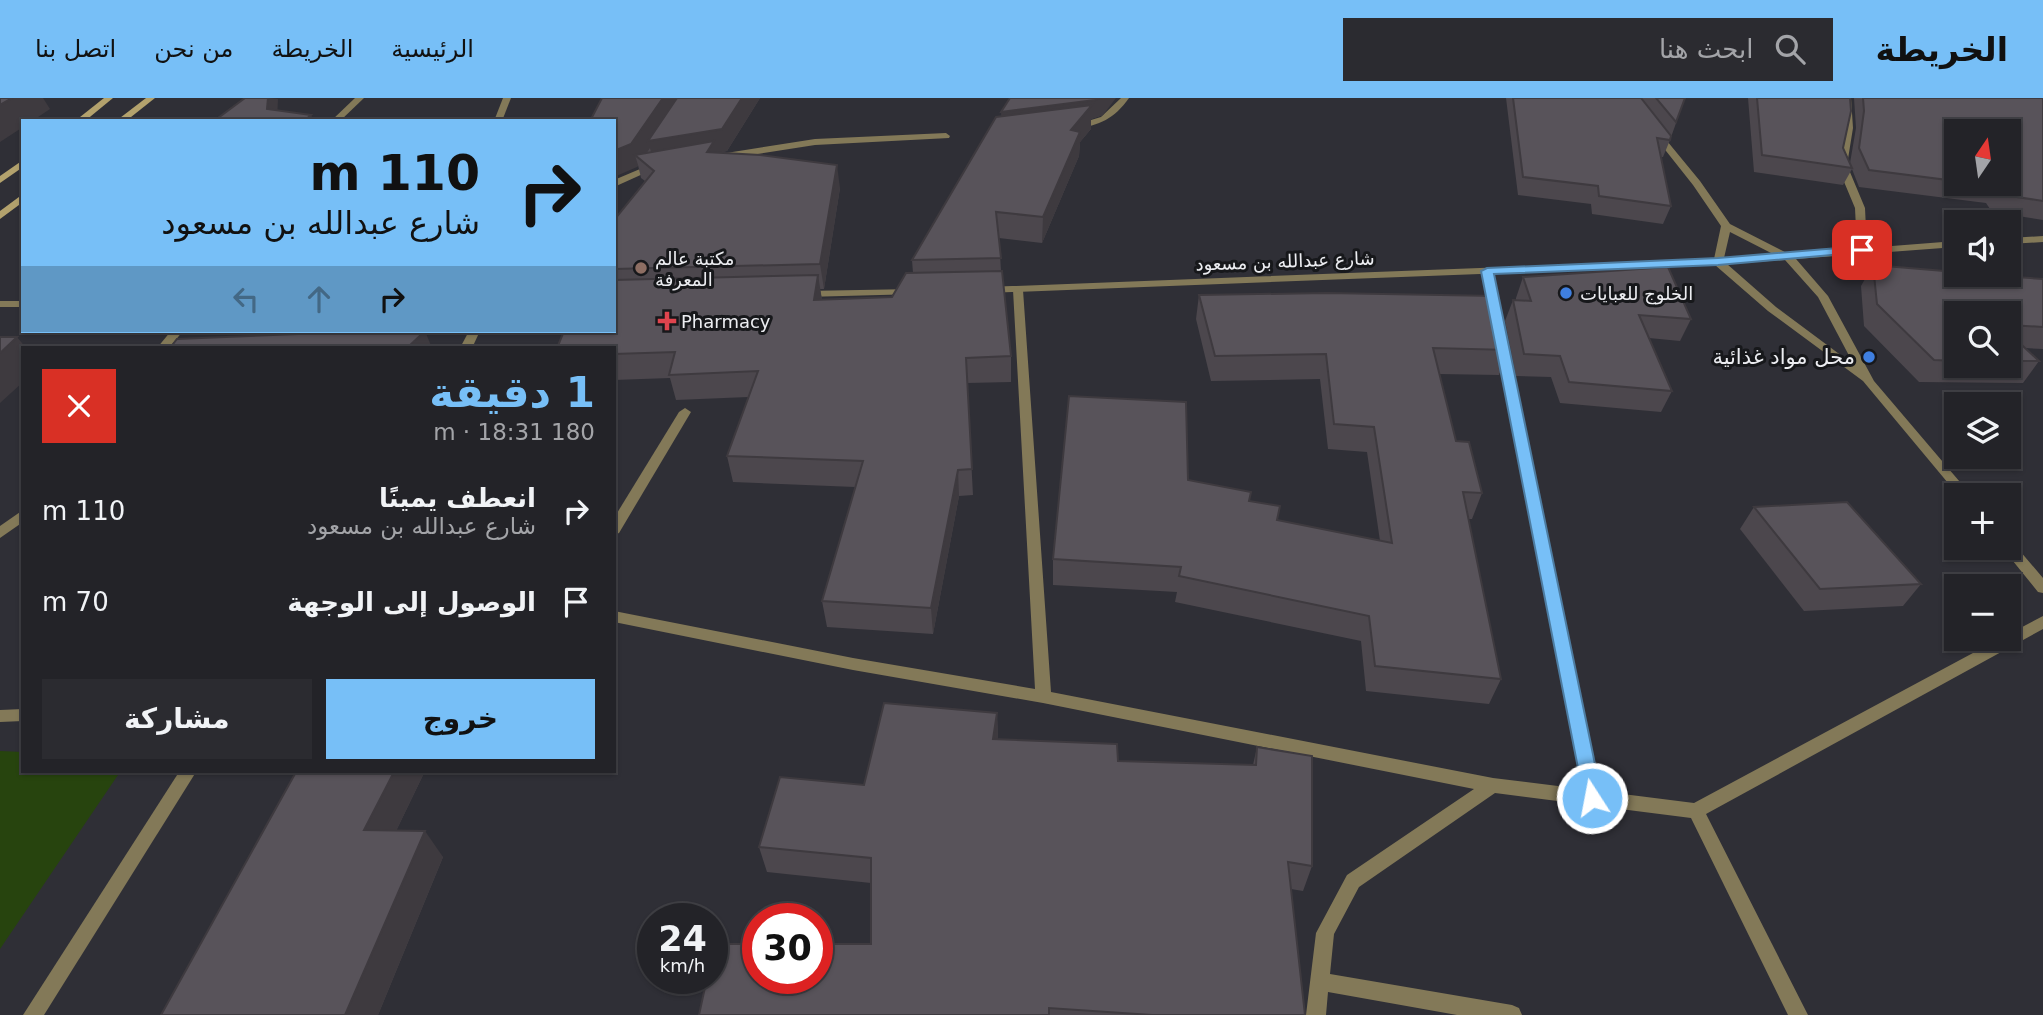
<!DOCTYPE html>
<html lang="ar">
<head>
<meta charset="utf-8">
<style>
	:root { --surface:#232328; --page:#2b2b30; --text:#f1f3f6; --muted:#a3a4a8; --line:#404045; --accent:#77bff7 }
	body { margin:0; font-family:"DejaVu Sans","Noto Naskh Arabic",sans-serif; background:var(--page); color:var(--text); direction:rtl; height:100vh; display:flex; flex-direction:column; font-size:26px; white-space:nowrap }
	* { box-sizing:border-box; margin:0 }
	p { font-size:23px; color:var(--muted) }
	.icon { flex:none; width:38px; height:38px; fill:none; stroke:currentColor; stroke-width:2; stroke-linecap:round; stroke-linejoin:round }
	.map { position:relative; flex:1; overflow:hidden; direction:ltr }
	.side { position:absolute; left:21px; top:248px; width:595px; height:427px; display:flex; flex-direction:column; background:var(--surface); border-radius:0px; box-shadow:0 2px 5px #0004,0 0 0 2px var(--line); direction:rtl }
	.side>* { flex:none }
	.top-card { position:absolute; left:21px; top:21px; width:595px; height:214px; border-radius:0px; box-shadow:0 2px 5px #0004,0 0 0 2px var(--line); direction:rtl; background:#77bff7; color:#111; overflow:hidden }
	.needle { width:46px; rotate:13deg }
	.tools { position:absolute; left:1944px; top:21px; display:grid; gap:14px }
	.tools a { display:grid; place-items:center; width:77px; height:77px; border-radius:0px; background:var(--surface); box-shadow:0 2px 5px #0004,0 0 0 2px var(--line); font-size:35px }
	.speed { position:absolute; left:637px; top:805px; display:flex; gap:14px; font-size:35px; font-weight:700; text-align:center }
	.speed>* { display:grid; place-content:center; width:91px; height:91px; border-radius:50%; background:var(--surface); box-shadow:0 2px 5px #0004,0 0 0 2px var(--line); line-height:1 }
	.speed small { font-size:18px; font-weight:400 }
	.speed .limit { border:10px solid #d22; background:#fff; color:#111 }
	.pin { position:absolute; display:grid; place-items:center; width:60px; height:60px; color:#fff; margin:-30px; border-radius:14px; box-shadow:0 4px 10px #0006 }
	.me { position:absolute; width:77px; margin:-38px; rotate:349deg; stroke-linejoin:round; filter:drop-shadow(0 0 5px #0008) }
	.turn { display:flex; align-items:center; gap:24px; height:147px; padding:0 21px; font-size:32px }
	.turn .icon { width:91px; height:91px; stroke-width:2.5 }
	.turn b { display:block; font-size:49px; line-height:60px }
	.lanes { display:flex; align-items:center; height:66px; padding:0 21px; background:#0003; justify-content:center; gap:35px; direction:ltr }
	.lanes .off { opacity:.35 }
	.round { display:grid; place-items:center; flex:none; width:74px; height:74px; border-radius:0px; background:var(--page) }
	.headline { display:flex; align-items:center; justify-content:space-between; height:119px; padding:0 21px }
	h1 { font-size:42px; font-weight:600; line-height:52px; color:var(--accent) }
	.action { display:flex; gap:14px; margin-top:auto; padding:14px 21px }
	.action a { flex:1; height:80px; border-radius:0px; background:var(--accent); color:#111; font-size:28px; font-weight:600; line-height:80px; text-align:center }
	.action a+a { background:var(--page); color:var(--text) }
	ul { padding:0; list-style:none }
	li { display:flex; align-items:center; gap:21px; height:91px; padding:0 21px }
	li div { flex:1 }
	li b { display:block; font-size:26px }
	li em { font-style:normal }
	header { display:flex; align-items:center; gap:42px; box-sizing:border-box; height:98px; padding:0 35px; background:var(--accent); color:#111 }
	header strong { font-size:33px }
	nav { display:flex; gap:38px; margin-inline-start:auto; font-size:24px }
	.search { width:490px; height:63px; background:var(--page); display:flex; align-items:center; gap:18px; box-sizing:border-box; padding:0 24px; border-radius:0px; color:var(--muted); font-size:26px }
	.map>svg:first-child { display:block }
	.green { fill:#27440e }
	.lines { fill:none; stroke-linecap:round; stroke-linejoin:round }
	.service { fill:#837958; fill-rule:evenodd }
	.minor { fill:#837958; fill-rule:evenodd }
	.tertiary { fill:#837958; fill-rule:evenodd }
	.secondary { fill:#b3a26d; fill-rule:evenodd }
	.wall { fill:#4c474d; fill-rule:evenodd }
	.shaded-wall { fill:#3e3a3f }
	.building { fill:#58535a; stroke:#3e3a3f; stroke-width:2 }
	.route { fill:#77bff7; stroke:#4d7ca1; stroke-width:2 }
	.education-dot { fill:#8d6e63; stroke:#17181b; stroke-width:2.5 }
	.shop-dot { fill:#3f7fe0; stroke:#17181b; stroke-width:2.5 }
	.health-dot { fill:#e0444e; stroke:#17181b; stroke-width:2.5 }
	.labels { text-anchor:middle; dominant-baseline:central; stroke-width:6; stroke-linejoin:round; paint-order:stroke }
	.far-poi-label { font-size:18px; fill:#ecedf1; stroke:#17181b; text-anchor:start }
	.far-street-label { font-size:18px; fill:#ecedf1; stroke:#17181b }
	.poi-label { font-size:21px; fill:#ecedf1; stroke:#17181b; text-anchor:end }
</style>
</head>
<body>
<header>
<strong>الخريطة</strong>
<div class="search"><svg class="icon" aria-label="search" viewBox="0 0 24 24"><circle cx="10" cy="10" r="6"/><path d="M15 15l6 6"/></svg>ابحث هنا</div>
<nav><a>الرئيسية</a><a>الخريطة</a><a>من نحن</a><a>اتصل بنا</a></nav>
</header>
<div class="map">
<svg width="2043" height="917" viewBox="0 0 2043 917">
	<rect width="100%" height="100%" fill="#2f2f36"/>
	<path class="green" d="M0,653L23,654V674H120L0,851Z"/>
	<g class="lines">
		<path class="service" d="M685,310L691,314L619,435L614,437V420L679,314Z"/>
		<g class="minor">
			<path d="M355,0H364L340,23H331Z"/>
			<path d="M503,0H511L502,23H494Z"/>
			<path d="M1121,0H1129C1114,21 1100,27 1075,31L1071,28L1101,19Z"/>
			<path d="M1843,0H1851L1853,30L1847,67L1865,110L1867,152L1862,155L1857,152L1855,110L1837,67L1845,30Z"/>
			<path d="M946,35L950,38L949,40L815,47L720,62L716,59L720,56L815,41Z"/>
			<path d="M659,67L664,70L662,72L645,75L614,89V82L640,71Z"/>
			<path d="M1487,170L1492,173L1501,216L1496,219L1491,216L1482,173Z"/>
			<path d="M1018,189L1023,192L1051,594L1493,680L1582,691L1496,246L1502,243L1508,246L1599,693L1694,705L1999,541H2009V536L2043,518V531L1706,716L1808,917H1788L1691,720L1495,695L1359,789L1334,836L1330,876L1512,907L1519,910L1522,917H1457L1328,894L1326,917H1306L1316,835L1347,777L1474,691L1043,605L853,572L614,524V513L853,560L1035,591L1013,192Z"/>
			<path d="M171,233H183L169,250H157Z"/>
			<path d="M469,233H480L472,250H460Z"/>
			<path d="M23,412V424L0,440V428Z"/>
			<path d="M23,611V623L0,624V612Z"/>
			<path d="M179,674H196L44,917H23Z"/>
		</g>
		<g class="tertiary">
			<path d="M1655,31L1658,32L1700,83L1730,126L1789,156L1956,143V149L1796,161L1828,198L1874,283L1971,397H1958L1863,283L1768,213L1715,167L987,195L982,192L987,189L1714,161L1721,128L1693,87L1651,34ZM1730,134L1775,157L1724,160ZM1785,162L1818,199L1854,267L1776,209L1727,166Z"/>
			<path d="M2043,138V144L2009,146V140Z"/>
			<path d="M914,191L918,192V196L805,199L800,196L805,193Z"/>
			<rect x="0" y="203" width="23" height="6"/>
			<path d="M2009,444L2014,446L2043,480V495L2038,494L2004,452L2003,450H2009Z"/>
		</g>
		<g class="secondary">
			<path d="M104,0H113L85,23H75Z"/>
			<path d="M146,0H155L126,23H116Z"/>
			<path d="M23,62V69L0,85V78Z"/>
			<path d="M23,96V104L0,121V113Z"/>
		</g>
	</g>
	<g class="wall">
		<path d="M602,0H760L727,53L717,55L840,90L824,191H820L822,202L892,199L913,175L912,162L996,19L1103,17L1091,21V31L1080,44L1079,58L1042,145L999,140L1001,173L1011,258V284L967,285L973,397L959,398L933,536L827,529L822,503L855,389L733,384L727,358L748,299L676,302L670,280L614,282V122L645,83L641,80L638,67L637,69Z"/>
		<path d="M1506,0H1685L1670,42L1663,59H1661L1671,108L1663,126L1592,116L1591,106L1518,97Z"/>
		<path d="M1748,0H1850L1843,50L1850,65L1856,30L1854,0H2043V122L1992,114L1986,105L1859,89L1852,71L1843,87L1754,74ZM1956,33L2009,86H1956Z"/>
		<path d="M1873,167L2043,181V251L2025,250L2039,263L2023,285L1919,284L1864,228L1861,188ZM1956,215H2009V268H1956Z"/>
		<path d="M1523,179L1691,221L1680,243L1649,240L1672,293L1661,314L1560,305L1551,279L1516,278L1505,223L1513,202H1516V200Z"/>
		<path d="M1199,197L1509,252L1499,277L1439,276L1456,343L1482,395L1472,421H1468L1501,581L1489,606L1366,593L1361,543L1175,504L1177,494L1053,487V461L1188,382L1249,403L1277,422L1380,443L1367,354L1328,351L1320,281L1211,283L1196,221Z"/>
		<path d="M1754,409L1921,486L1903,508L1804,513L1740,431Z"/>
		<path d="M997,615L998,642L1118,663L1253,667L1257,649L1312,768L1303,793L1291,791L1305,917H699L871,846V785L767,774L759,749L864,687Z"/>
		<path d="M296,674H474V675H424L396,733L443,759L378,917Z"/>
	</g>
	<g class="shaded-wall">
		<path d="M12,0H43L50,11L32,23H23V29L0,44V7Z"/>
		<path d="M268,0L278,1L277,23L267,11Z"/>
		<path d="M663,0H760L727,53L654,66L650,50L642,62L635,57L638,67L637,69L614,79V53Z"/>
		<path d="M1099,0H1116L1103,17L1091,21V31L1080,44L1079,58L1042,145L1043,119L1002,33L1001,14Z"/>
		<path d="M311,17L314,23H304Z"/>
		<path d="M837,67L840,90L824,191L820,166Z"/>
		<path d="M818,177L822,202H814Z"/>
		<path d="M425,233L432,250H407Z"/>
		<path d="M17,239L26,250H23V284L0,305V255Z"/>
		<path d="M958,372L959,398L933,536L931,510Z"/>
		<path d="M614,395L618,408L614,415Z"/>
		<path d="M997,615L998,642L993,641Z"/>
		<path d="M394,674H423L424,675L384,758L364,732Z"/>
		<path d="M425,733L443,759L378,917H345Z"/>
	</g>
	<g class="building">
		<path d="M0,0H12L0,7Z"/>
		<path d="M245,0H268L267,11L311,17L304,23H214Z"/>
		<path d="M602,0H663L631,46L614,53V23H590Z"/>
		<path d="M677,0H742L722,31L648,43Z"/>
		<path d="M1010,0H1099L1095,2L1001,14Z"/>
		<path d="M1513,0H1641L1671,38L1670,42L1657,40L1671,108L1599,98L1598,88L1523,79Z"/>
		<path d="M1656,0H1685L1676,24Z"/>
		<path d="M1757,0H1850L1851,13L1843,50L1852,70L1762,57Z"/>
		<path d="M1863,0H2043V103L2004,97L1997,88L1982,86H2009V33H1956V83L1869,72L1859,50L1864,13Z"/>
		<path d="M1092,7L1071,32L1080,34L1043,119L996,114L1001,160L912,162L996,19Z"/>
		<path d="M714,43L707,54L760,57L837,67L820,166L614,171V122L654,73L635,57Z"/>
		<path d="M1873,167L1956,174V177H1987L2043,181V229L2009,227V215H1956V263L1934,262L1877,206Z"/>
		<path d="M1668,169L1691,221L1639,217L1672,293L1569,284L1560,258L1524,256L1513,202L1531,203L1523,179Z"/>
		<path d="M1002,173L1011,258L966,260L972,371L958,372L931,510L822,503L863,363L727,358L758,273L669,277L675,254L614,256V250H557L564,233H614V182L818,177L814,202L892,199L906,175Z"/>
		<path d="M1327,195L1497,198L1509,252L1433,250L1456,343L1469,344L1482,395L1463,394L1501,581L1375,568L1369,518L1179,478L1181,469L1053,461L1069,298L1186,304L1188,382L1251,394L1249,403L1280,408L1277,422L1392,445L1374,329L1334,326L1326,256L1215,258L1199,197Z"/>
		<path d="M325,233H425L407,250H170L177,241L323,235Z"/>
		<path d="M2009,235L2039,263H2009Z"/>
		<path d="M0,239H17L0,255Z"/>
		<path d="M1847,404L1921,486L1820,491L1754,409Z"/>
		<path d="M884,605L997,615L993,641L1117,646L1118,663L1256,667L1257,649L1312,658V768L1288,764L1305,917H1152L1049,910V917H699L707,880H712V852L714,846H758V880H817V846H871V760L759,749L780,679L864,687Z"/>
		<path d="M296,674H394L364,732L425,733L345,917H161Z"/>
	</g>
	<path class="route" d="M1862,148L1868,152L1866,154L1718,167L1494,176L1602,700L1599,706L1592,708L1585,706L1481,173L1487,170L1718,160Z"/>
	<circle class="education-dot" cx="641" cy="170" r="7"/>
	<g class="shop-dot">
		<circle cx="1566" cy="195" r="7"/>
		<circle cx="1869" cy="259" r="7"/>
	</g>
	<path class="health-dot" d="M663.5 212.5h7v7h7v7h-7v7h-7v-7h-7v-7h7z"/>
	<g class="labels">
		<g class="far-poi-label">
			<text x="655" y="160">مكتبة عالم<tspan x="655" dy="21">المعرفة</tspan></text>
			<text x="1580" y="195">الخلوج للعبايات</text>
			<text x="681" y="223">Pharmacy</text>
		</g>
		<g class="far-street-label">
			<text transform="translate(1285 163) rotate(-2)">شارع عبدالله بن مسعود</text>
		</g>
		<g class="poi-label">
			<text x="1855" y="259">محل مواد غذائية</text>
		</g>
	</g>
</svg>
<div class="tools">
<a><svg class="needle" viewBox="-14 -14 28 28"><path d="M0-13l5 13h-10z" fill="#e53935"/><path d="M0 13l5-13h-10z" fill="#a3a4a8"/></svg></a>
<a><svg class="icon" aria-label="sound" viewBox="0 0 24 24"><path d="M4 9h4l5-4v14l-5-4H4zM17 9q2 3 0 6"/></svg></a>
<a><svg class="icon" aria-label="search" viewBox="0 0 24 24"><circle cx="10" cy="10" r="6"/><path d="M15 15l6 6"/></svg></a>
<a><svg class="icon" aria-label="layers" viewBox="0 0 24 24"><path d="M12 4l9 5-9 5-9-5zM3 14l9 5 9-5"/></svg></a>
<a>+</a>
<a>−</a>
</div>
<div class="speed"><div>24<small>km/h</small></div><div class="limit">30</div></div>
<div class="pin" style="left:1862px;top:152px;background:#d93025"><svg class="icon" aria-label="arrive" viewBox="0 0 24 24"><path d="M6 21V4h12l-3 4 3 4H6"/></svg></div>
<svg class="me" style="left:1592px;top:700px" viewBox="-20 -20 40 40"><circle r="17" fill="#77bff7" stroke="#fff" stroke-width="3"/><path d="M0-11L8 9 0 5-8 9z" fill="#fff"/></svg>
<div class="top-card">
<div class="turn"><svg class="icon" aria-label="right" viewBox="0 0 24 24"><path d="M7 20v-9h11M14 6l5 5-5 5"/></svg><div><b>110 m</b>شارع عبدالله بن مسعود</div></div>
<div class="lanes"><svg class="icon off" aria-label="left" viewBox="0 0 24 24"><path d="M17 20v-9H6M10 6l-5 5 5 5"/></svg><svg class="icon off" aria-label="ahead" viewBox="0 0 24 24"><path d="M12 20V5M6 11l6-6 6 6"/></svg><svg class="icon" aria-label="right" viewBox="0 0 24 24"><path d="M7 20v-9h11M14 6l5 5-5 5"/></svg></div>
</div>
<section class="side">
<div class="headline"><div><h1>1 دقيقة</h1><p>180 m · 18:31</p></div><a class="round" style="background:#d93025;color:#fff"><svg class="icon" aria-label="close" viewBox="0 0 24 24"><path d="M6 6l12 12M18 6L6 18"/></svg></a></div>
<ul>
<li><svg class="icon" aria-label="right" viewBox="0 0 24 24"><path d="M7 20v-9h11M14 6l5 5-5 5"/></svg><div><b>انعطف يمينًا</b><p>شارع عبدالله بن مسعود</p></div><em>110 m</em></li>
<li><svg class="icon" aria-label="arrive" viewBox="0 0 24 24"><path d="M6 21V4h12l-3 4 3 4H6"/></svg><div><b>الوصول إلى الوجهة</b></div><em>70 m</em></li>
</ul>
<div class="action"><a>خروج</a><a>مشاركة</a></div>
</section>
</div>
</body>
</html>
